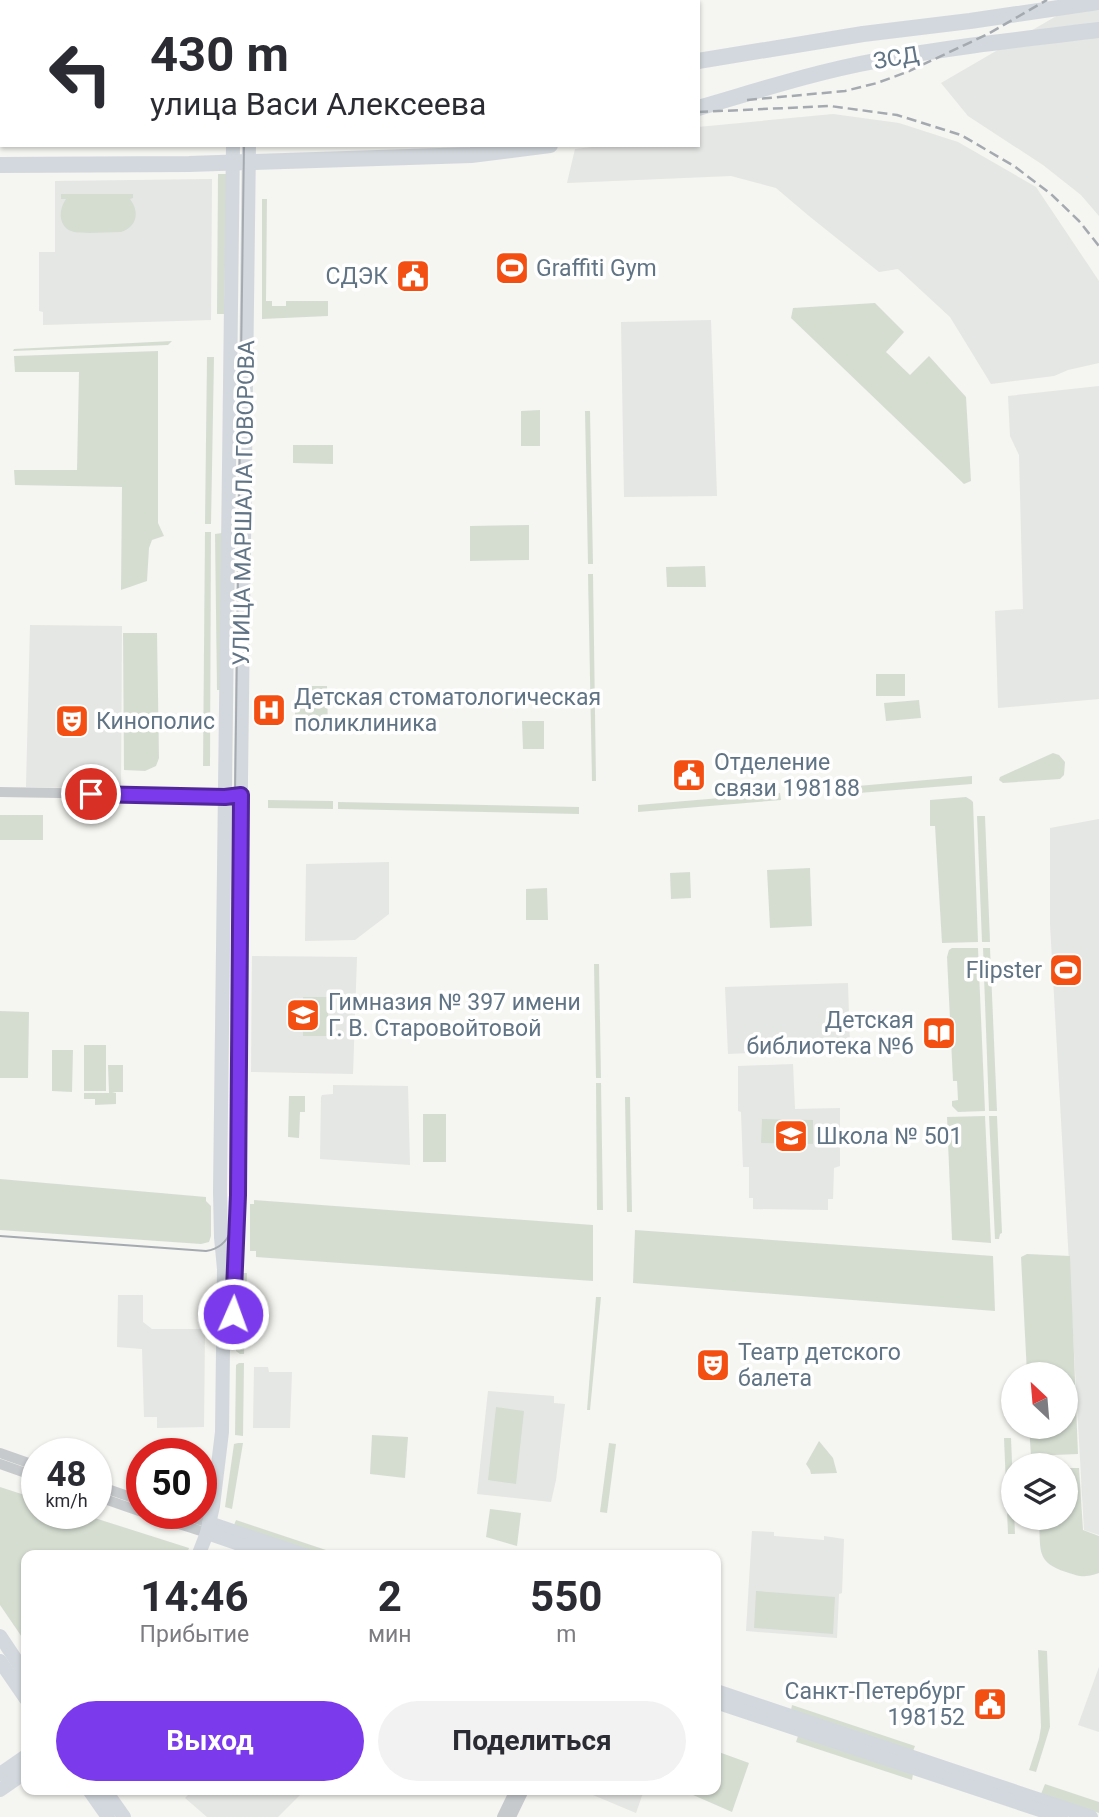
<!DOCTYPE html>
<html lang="ru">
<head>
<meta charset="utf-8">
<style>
	:root { --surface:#fff; --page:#f2f2f3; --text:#2b2b33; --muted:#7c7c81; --accent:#7c3aed }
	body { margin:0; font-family:Roboto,sans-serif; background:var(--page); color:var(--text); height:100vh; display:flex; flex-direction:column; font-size:26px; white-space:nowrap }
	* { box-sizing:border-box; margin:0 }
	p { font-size:23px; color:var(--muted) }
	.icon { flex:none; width:38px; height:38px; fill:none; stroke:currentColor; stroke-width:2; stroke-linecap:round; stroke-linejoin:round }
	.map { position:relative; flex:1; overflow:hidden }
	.side { position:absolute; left:21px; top:1550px; width:700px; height:245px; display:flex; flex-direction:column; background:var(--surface); border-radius:14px; box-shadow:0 2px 5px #0004 }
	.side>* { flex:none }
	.guide { position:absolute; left:0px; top:0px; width:700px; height:147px; box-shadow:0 2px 5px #0004; background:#fff; color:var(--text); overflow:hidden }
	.needle { width:46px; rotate:334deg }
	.fabs { position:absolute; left:1001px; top:1362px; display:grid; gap:14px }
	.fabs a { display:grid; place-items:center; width:77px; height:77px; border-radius:50%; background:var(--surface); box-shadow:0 2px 5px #0004; font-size:35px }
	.speed { position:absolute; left:21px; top:1438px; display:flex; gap:14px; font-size:35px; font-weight:700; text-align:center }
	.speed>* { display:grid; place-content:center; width:91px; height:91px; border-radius:50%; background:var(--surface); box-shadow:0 2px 5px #0004; line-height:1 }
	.speed small { font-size:18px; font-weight:400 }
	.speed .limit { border:10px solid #d22; background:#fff; color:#111 }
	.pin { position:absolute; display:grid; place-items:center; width:60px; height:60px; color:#fff; margin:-30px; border:4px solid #fff; border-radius:50%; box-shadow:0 2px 7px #0007 }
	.me { position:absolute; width:77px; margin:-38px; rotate:2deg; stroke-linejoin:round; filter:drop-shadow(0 0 5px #0008) }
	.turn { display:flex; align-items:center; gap:24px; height:147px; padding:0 35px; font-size:32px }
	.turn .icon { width:91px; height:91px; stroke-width:2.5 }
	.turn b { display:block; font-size:49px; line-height:60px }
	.eta { display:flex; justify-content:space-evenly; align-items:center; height:119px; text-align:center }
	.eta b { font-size:42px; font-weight:700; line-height:49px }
	.primary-button { display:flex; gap:14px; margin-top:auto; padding:14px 35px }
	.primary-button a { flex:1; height:80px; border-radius:42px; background:var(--accent); color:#fff; font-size:28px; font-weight:700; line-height:80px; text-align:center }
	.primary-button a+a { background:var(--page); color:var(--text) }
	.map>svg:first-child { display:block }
	.built { fill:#e5e7e4 }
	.green { fill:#d5ddd1 }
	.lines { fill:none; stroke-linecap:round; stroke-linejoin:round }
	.minor { stroke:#c7cacd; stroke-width:10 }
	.major { stroke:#d2d8dd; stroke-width:14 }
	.highway { stroke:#d2d8dd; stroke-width:16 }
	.tram { stroke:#a4aab0; stroke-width:2 }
	.rail { stroke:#a4aab0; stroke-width:2.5; stroke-dasharray:10 5; stroke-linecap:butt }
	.route-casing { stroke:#51269a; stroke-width:18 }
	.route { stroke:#7c3aed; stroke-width:12 }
	.labels { text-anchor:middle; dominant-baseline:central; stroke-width:7; stroke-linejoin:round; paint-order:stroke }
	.street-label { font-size:23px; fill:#617485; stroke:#fff }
	.poi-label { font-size:23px; fill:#617485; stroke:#fff; text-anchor:start }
</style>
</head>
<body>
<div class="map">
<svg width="1099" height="1817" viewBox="0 0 1099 1817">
	<rect width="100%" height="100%" fill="#f5f5f1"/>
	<g class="built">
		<rect x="265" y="0" width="346" height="2"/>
		<path d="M1084,0H1099V216L1081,195L1043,165L968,116L941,83Z"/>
		<path d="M833,114L899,123L958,142L1036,187L1099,281V363L1068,370L1054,376L991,384L950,317L898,269L879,272L809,216L776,188L731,176L567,183L575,149L609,145H698V127Z"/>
		<path d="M212,179L211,320L43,325V312L39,311V252H55V181Z"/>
		<path d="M711,320L717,496L624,497L621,322Z"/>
		<path d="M1099,386V699L998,708L995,611L1023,609L1019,455L1010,436L1008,396Z"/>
		<path d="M30,625L122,626L121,789L26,787Z"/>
		<path d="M1099,819V1535L1084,1530L1050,924V828Z"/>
		<path d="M389,862V914L355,940L305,941L306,864Z"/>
		<path d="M252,956L357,957L353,1074L251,1072Z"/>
		<path d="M848,983L850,1048L728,1054L725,987Z"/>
		<path d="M793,1064L795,1109L840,1108V1166L834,1168L833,1199H828V1210L753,1209V1198H749V1167H743L741,1112L738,1111V1066Z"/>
		<path d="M333,1085L408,1086L410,1165L320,1159L321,1097L322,1095L333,1094Z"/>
		<path d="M118,1295H143V1322L152,1329H205L204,1427L157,1428V1417H144L142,1349L117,1347Z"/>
		<path d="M254,1367H268L269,1372H292L290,1428H253Z"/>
		<path d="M488,1391L554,1396V1403L565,1404L556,1480L551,1502L477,1494Z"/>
		<path d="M752,1531L774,1532V1536L824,1540V1536L844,1539L842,1593L839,1594L837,1638L746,1631Z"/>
		<path d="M1099,1667V1732L1078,1725Z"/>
		<path d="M193,1790H305L278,1817H207L185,1798Z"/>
		<path d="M581,1790H644L636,1813Z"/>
	</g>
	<g class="green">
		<path d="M0,0H216V2H2V94H0Z"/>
		<path d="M218,174H227L224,314H217Z"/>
		<path d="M61,194H133V198L130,199C140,212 137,227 121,232C106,232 88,234 74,232C58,228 58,210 66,199H61Z"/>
		<path d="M262,199H267L266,301H272V306H286V301H328V316L262,319Z"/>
		<path d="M875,303L904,332L886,352L910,375L929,356L966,397L971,481L964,484L791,318L793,308Z"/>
		<path d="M172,341L168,345L13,351L14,349Z"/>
		<path d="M158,351V523L164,536L152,540L149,548L147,581L121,590L122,487L15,485L14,470H77L79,372H15L14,356Z"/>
		<path d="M207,357H214L211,524H205Z"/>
		<path d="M540,410V446H521V411Z"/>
		<path d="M585,411H590L593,564H588Z"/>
		<path d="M293,445H333V464L293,463Z"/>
		<path d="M529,525V560L470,561V526Z"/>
		<path d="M205,532H211L210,766H203Z"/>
		<path d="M222,533V690H217L215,534Z"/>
		<path d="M705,566L706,587H667L666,567Z"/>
		<path d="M588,574H593L596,781H592Z"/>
		<path d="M123,633H157L159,758L156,766L145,771L124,770Z"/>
		<rect x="876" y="674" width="29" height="22"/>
		<path d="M295,686H327L328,730H295Z"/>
		<path d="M919,700L921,718L886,721L884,703Z"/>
		<path d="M522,721H544V749H523Z"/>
		<path d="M1053,753L1059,755L1065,762L1064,775L1060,779L1003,783L999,780L1000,777Z"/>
		<path d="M972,776V784L846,794V787Z"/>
		<path d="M780,793L781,800L638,812V805Z"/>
		<path d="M966,797L971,800L973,802L978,942L942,943L935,826H930V800Z"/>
		<path d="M268,800L333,801V809L268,808Z"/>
		<path d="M338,802L579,807V814L338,809Z"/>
		<rect x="0" y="815" width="43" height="25"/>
		<path d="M977,816H985L990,942H982Z"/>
		<path d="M810,868L812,926L770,928L767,870Z"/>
		<path d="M690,872L691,898L671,899L670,873Z"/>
		<path d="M547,888L548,920H526V889Z"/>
		<path d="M952,948H978L985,1111L958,1112L952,1106V1101L958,1100L957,1081H953L947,957L949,950Z"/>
		<path d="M983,948H990L997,1111H989Z"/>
		<path d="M594,964H599L601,1078H596Z"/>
		<rect x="303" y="997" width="25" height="39"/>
		<path d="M0,1011L29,1012L28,1078H0Z"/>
		<rect x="84" y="1045" width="22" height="46"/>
		<path d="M52,1050H73L72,1092L52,1091Z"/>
		<path d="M108,1065H123V1092H112L116,1093V1104L95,1105V1099H84V1093H109Z"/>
		<path d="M596,1083H601L603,1210H597Z"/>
		<path d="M289,1096H305V1112H300L299,1138L288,1137Z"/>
		<path d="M625,1097H630L632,1212H627Z"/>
		<rect x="423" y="1114" width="23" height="48"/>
		<path d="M985,1116L991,1243L952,1240L947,1117Z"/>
		<path d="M989,1116H997L1002,1233L1000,1234L999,1239H995Z"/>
		<path d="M762,1119L813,1120V1144L761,1143Z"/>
		<path d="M0,1179L206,1197V1201L211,1206V1236L209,1242L201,1244L0,1230Z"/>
		<path d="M254,1200L593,1225V1281L256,1257V1251H250V1204H254Z"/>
		<path d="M635,1230L993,1256L995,1311L633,1283Z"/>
		<path d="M1027,1254L1070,1256L1078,1454L1031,1456L1029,1426H1066V1374H1027L1021,1257Z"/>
		<path d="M240,1273H247L244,1354H240L236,1351L237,1292Z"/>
		<path d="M596,1297H601L590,1410H587Z"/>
		<path d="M239,1363H244L243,1436L235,1435L236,1365Z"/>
		<path d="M496,1407L524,1411L516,1484L488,1480Z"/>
		<path d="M372,1435L408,1437L405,1478L370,1474Z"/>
		<path d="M1004,1438H1011L1015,1534H1008Z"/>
		<path d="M819,1441L833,1458L837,1473L811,1474L810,1470L806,1464Z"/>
		<path d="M238,1443H243L232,1509L225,1507L234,1444Z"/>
		<path d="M609,1443L616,1444L607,1513L600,1512Z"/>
		<path d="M1066,1468H1079L1083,1530L1099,1536V1573C1084,1578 1081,1577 1066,1572C1036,1562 1041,1551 1039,1523H1033L1032,1517H1066Z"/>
		<path d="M0,1487L37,1499V1514H82L189,1548L186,1556H26V1643L0,1605Z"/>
		<path d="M490,1509L521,1513L517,1546L486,1537Z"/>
		<path d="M236,1520L344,1556H326L234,1525Z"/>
		<path d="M756,1591L835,1597L833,1634L754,1628Z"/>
		<path d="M1038,1650L1047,1651L1050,1727L1036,1772L1029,1770L1039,1739L1041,1727Z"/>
		<path d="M792,1705L915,1746L913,1751L791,1710Z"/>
		<path d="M798,1736L913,1774L912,1780L796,1742Z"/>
		<path d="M716,1751L749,1763L732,1812L684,1791L716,1790Z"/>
		<path d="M1045,1784L1099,1802V1813L1041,1794Z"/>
	</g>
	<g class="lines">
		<g class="minor">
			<path d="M0,792L232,796"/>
			<path d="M0,1453L37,1466"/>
			<path d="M0,1464L37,1477"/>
			<path d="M96,1485L142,1501"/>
			<path d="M96,1496L142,1512"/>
			<path d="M148,1514L207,1533"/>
			<path d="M181,1514L209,1523"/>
			<path d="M502,1817L515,1790"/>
			<path d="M511,1817L524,1790"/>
		</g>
		<g class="major">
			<path d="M234,2V0"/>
			<path d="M251,2V0"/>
			<path d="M233,1302L238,1195L241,778L249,145"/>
			<path d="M209,1523L307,1556"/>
			<path d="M207,1533L274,1556"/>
			<path d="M198,1556L207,1533L213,1506L222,1432L224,1269L221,1237L220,1191L233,145"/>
			<path d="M0,1636L26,1675"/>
			<path d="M0,1661L26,1699"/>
			<path d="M716,1691L1091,1817"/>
			<path d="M716,1702L1061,1817"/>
			<path d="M0,1774L26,1756"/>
			<path d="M0,1790L26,1772"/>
			<path d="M89,1790L108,1817"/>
			<path d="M105,1790L124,1817"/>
		</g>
		<g class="highway">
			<path d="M698,61L863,34L970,21L1099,2"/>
			<path d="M0,107H2"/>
			<path d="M698,108C757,91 815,72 875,61C949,47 1024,39 1099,30"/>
			<path d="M0,165L189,164L471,155L550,145"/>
		</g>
		<g class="tram">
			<path d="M246,2V0"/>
			<path d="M0,1236L206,1251C219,1249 227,1242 231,1230L234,866L244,145"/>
		</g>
		<g class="rail">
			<path d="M747,100L845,91L877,83L907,72L988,34L1047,0"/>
			<path d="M698,112L830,106L897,115L961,135L1014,166L1051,194L1079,221L1099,246"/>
			<path d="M0,142H2"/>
		</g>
	</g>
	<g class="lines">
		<g class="route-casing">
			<path id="route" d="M91,794L225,797L241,795L238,1195L233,1314"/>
		</g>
		<use href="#route" class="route"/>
	</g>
	<defs>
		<g id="stadium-square" transform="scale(1.75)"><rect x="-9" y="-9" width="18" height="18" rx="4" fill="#f44f12" stroke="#fff"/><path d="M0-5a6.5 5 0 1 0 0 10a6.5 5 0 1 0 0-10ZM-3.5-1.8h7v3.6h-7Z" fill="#fff"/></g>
		<g id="civic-square" transform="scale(1.75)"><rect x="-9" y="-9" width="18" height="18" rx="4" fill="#f44f12" stroke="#fff"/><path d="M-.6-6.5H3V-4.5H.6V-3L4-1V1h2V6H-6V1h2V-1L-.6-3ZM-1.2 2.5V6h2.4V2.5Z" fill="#fff"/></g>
		<g id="hospital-square" transform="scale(1.75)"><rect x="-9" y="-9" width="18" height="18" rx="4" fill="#f44f12" stroke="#fff"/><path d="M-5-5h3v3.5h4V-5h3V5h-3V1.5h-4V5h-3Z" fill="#fff"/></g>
		<g id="theatre-square" transform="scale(1.75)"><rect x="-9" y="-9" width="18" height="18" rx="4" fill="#f44f12" stroke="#fff"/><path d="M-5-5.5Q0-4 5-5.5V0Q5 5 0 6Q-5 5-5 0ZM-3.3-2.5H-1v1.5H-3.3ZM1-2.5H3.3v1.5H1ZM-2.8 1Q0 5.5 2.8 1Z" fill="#fff"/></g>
		<g id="school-square" transform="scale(1.75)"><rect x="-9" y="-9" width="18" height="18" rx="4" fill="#f44f12" stroke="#fff"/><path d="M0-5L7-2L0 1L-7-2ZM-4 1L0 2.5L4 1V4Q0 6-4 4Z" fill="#fff"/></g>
		<g id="library-square" transform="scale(1.75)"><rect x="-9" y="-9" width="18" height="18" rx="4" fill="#f44f12" stroke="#fff"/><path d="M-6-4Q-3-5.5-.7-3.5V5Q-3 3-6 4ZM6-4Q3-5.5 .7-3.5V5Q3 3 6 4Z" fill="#fff"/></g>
	</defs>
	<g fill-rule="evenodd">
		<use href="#stadium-square" x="512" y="268"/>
		<use href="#civic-square" x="413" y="276"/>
		<use href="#hospital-square" x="269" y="710"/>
		<use href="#theatre-square" x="72" y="721"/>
		<use href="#civic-square" x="689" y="775"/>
		<use href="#stadium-square" x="1066" y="970"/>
		<use href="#school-square" x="303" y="1015"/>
		<use href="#library-square" x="939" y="1033"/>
		<use href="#school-square" x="791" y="1136"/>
		<use href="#theatre-square" x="713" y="1365"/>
		<use href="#civic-square" x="990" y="1704"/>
	</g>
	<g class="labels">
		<g class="street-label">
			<text transform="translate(896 58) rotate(-10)">ЗСД</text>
			<text transform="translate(244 503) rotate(-89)">УЛИЦА МАРШАЛА ГОВОРОВА</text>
		</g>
		<g class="poi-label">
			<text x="536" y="268">Graffiti Gym</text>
			<text x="388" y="276" text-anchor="end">СДЭК</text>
			<text x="294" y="697">Детская стоматологическая<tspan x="294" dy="26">поликлиника</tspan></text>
			<text x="96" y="721">Кинополис</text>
			<text x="714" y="762">Отделение<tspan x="714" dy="26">связи 198188</tspan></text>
			<text x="1042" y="970" text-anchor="end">Flipster</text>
			<text x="328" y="1002">Гимназия № 397 имени<tspan x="328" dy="26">Г. В. Старовойтовой</tspan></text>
			<text x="914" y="1020" text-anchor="end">Детская<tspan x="914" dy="26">библиотека №6</tspan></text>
			<text x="816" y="1136">Школа № 501</text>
			<text x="738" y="1352">Театр детского<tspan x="738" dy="26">балета</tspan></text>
			<text x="965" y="1691" text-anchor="end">Санкт-Петербург<tspan x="965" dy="26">198152</tspan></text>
		</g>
	</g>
</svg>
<div class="fabs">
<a><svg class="needle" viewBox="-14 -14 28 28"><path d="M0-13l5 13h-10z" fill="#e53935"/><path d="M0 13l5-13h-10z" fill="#7c7c81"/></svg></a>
<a><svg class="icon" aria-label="layers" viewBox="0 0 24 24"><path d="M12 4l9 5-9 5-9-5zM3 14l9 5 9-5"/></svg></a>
</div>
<div class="speed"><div>48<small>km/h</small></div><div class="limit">50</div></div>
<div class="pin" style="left:91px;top:794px;background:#d93025"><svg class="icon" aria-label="arrive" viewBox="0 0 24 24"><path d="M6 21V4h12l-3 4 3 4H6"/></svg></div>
<svg class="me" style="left:233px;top:1314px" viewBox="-20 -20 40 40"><circle r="17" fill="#7c3aed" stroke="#fff" stroke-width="3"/><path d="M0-11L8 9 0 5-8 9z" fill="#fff"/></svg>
<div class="guide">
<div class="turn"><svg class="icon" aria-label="left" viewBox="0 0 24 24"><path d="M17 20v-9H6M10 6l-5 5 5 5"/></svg><div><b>430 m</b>улица Васи Алексеева</div></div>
</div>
<section class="side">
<div class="eta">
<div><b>14:46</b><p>Прибытие</p></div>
<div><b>2</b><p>мин</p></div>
<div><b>550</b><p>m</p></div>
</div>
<div class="primary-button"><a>Выход</a><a>Поделиться</a></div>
</section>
</div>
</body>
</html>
